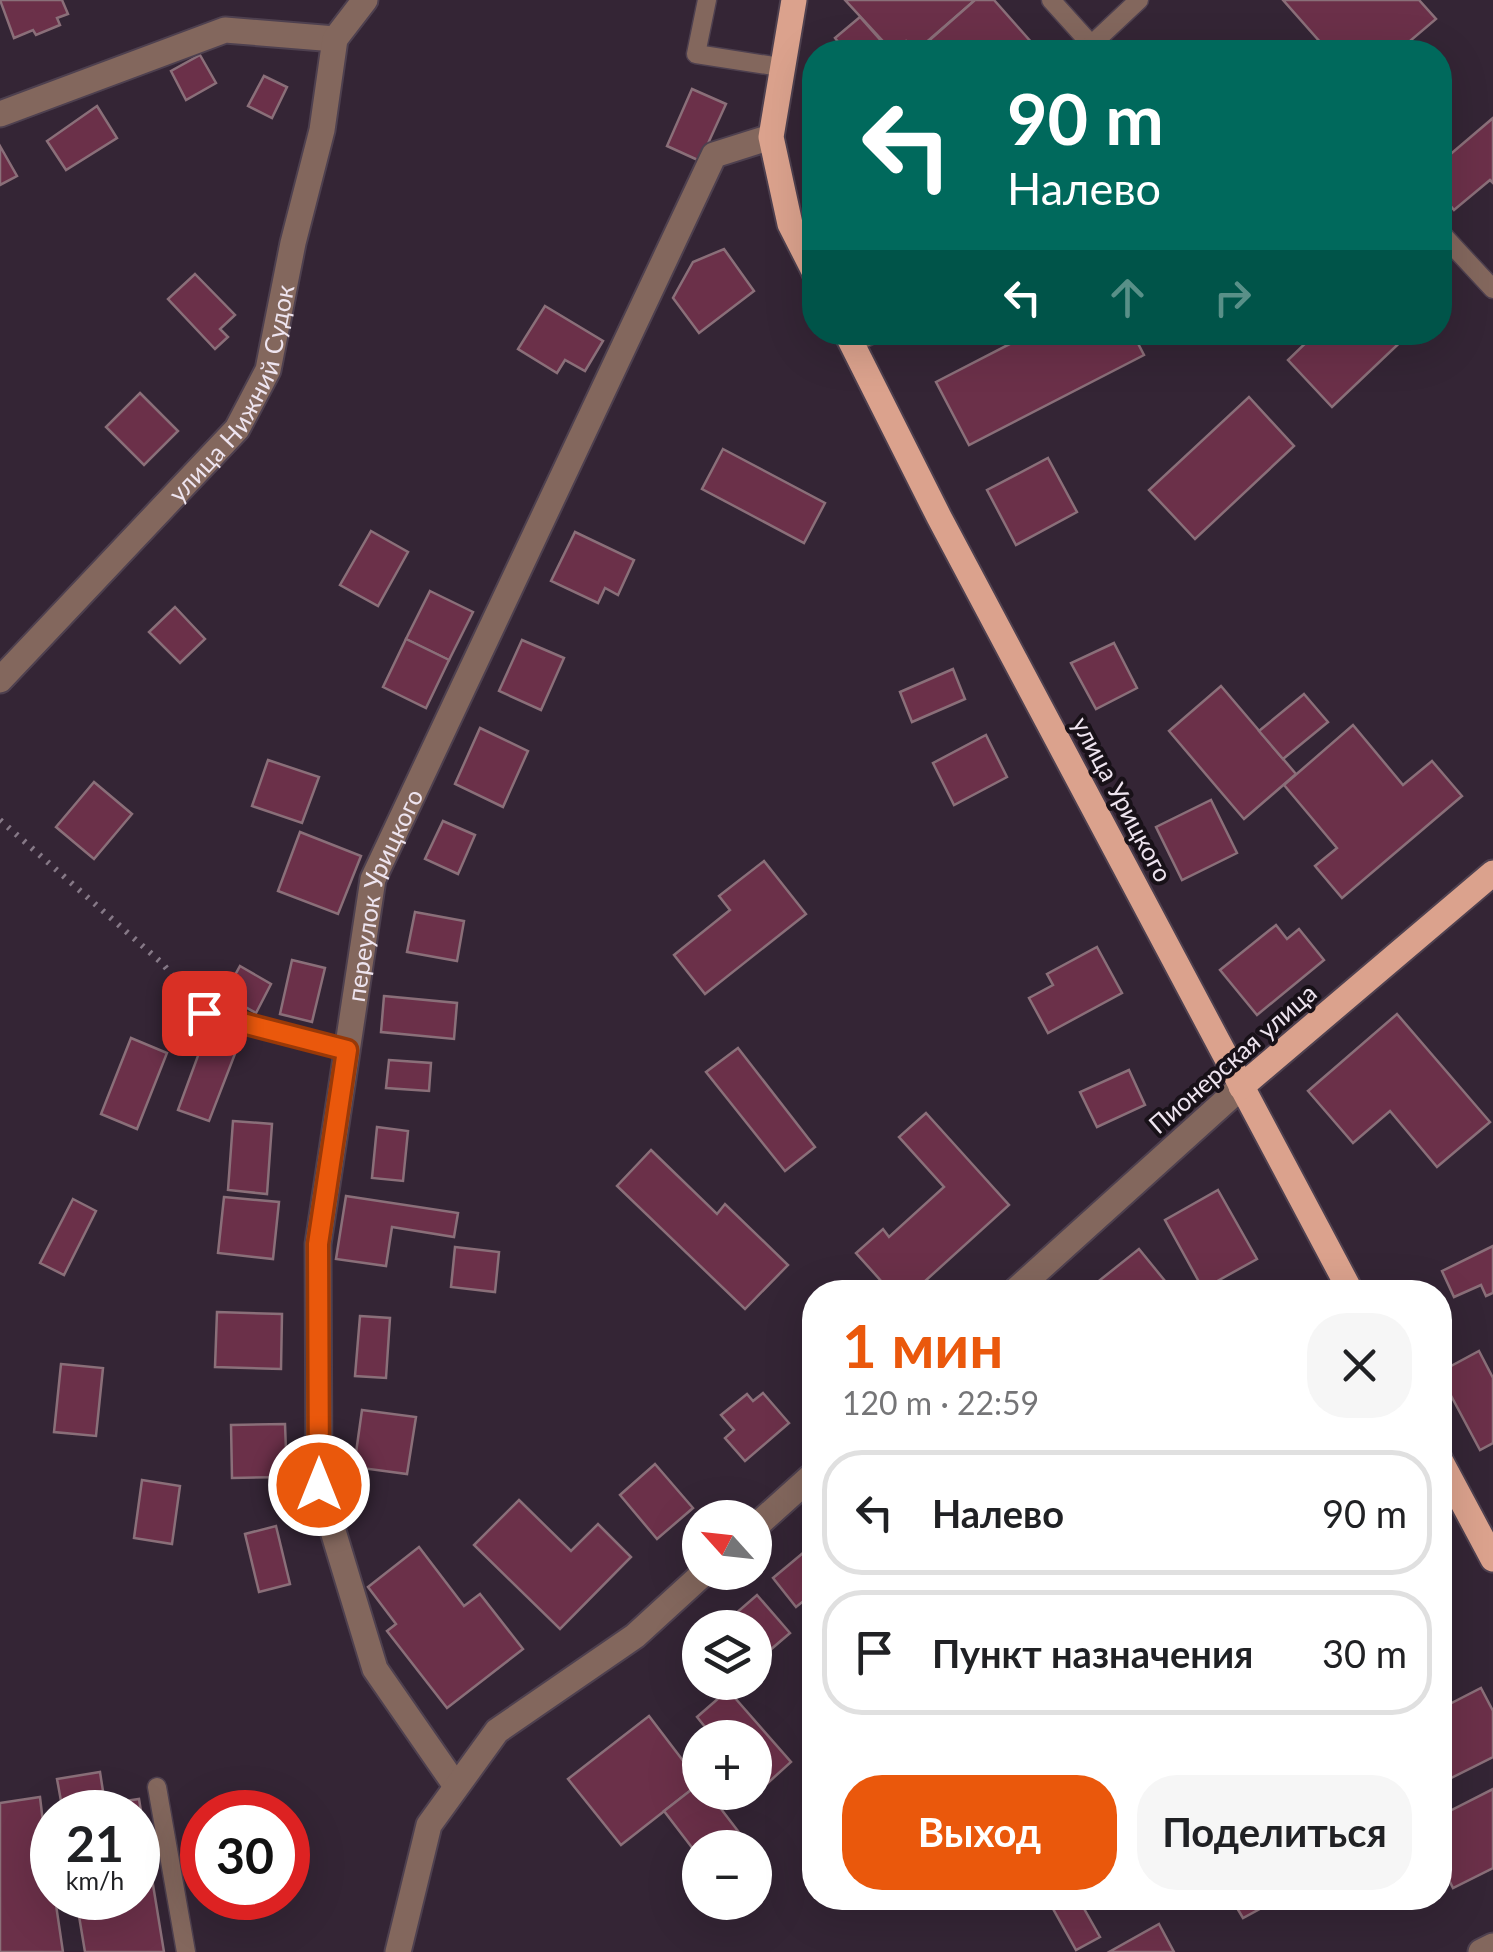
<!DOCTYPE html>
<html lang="ru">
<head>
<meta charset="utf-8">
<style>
	:root { --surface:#fff; --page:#f6f6f6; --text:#202124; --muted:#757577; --line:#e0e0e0; --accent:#ea580c }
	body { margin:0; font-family:Lato,sans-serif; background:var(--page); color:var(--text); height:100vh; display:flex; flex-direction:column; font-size:38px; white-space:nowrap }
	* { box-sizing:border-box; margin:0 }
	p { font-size:32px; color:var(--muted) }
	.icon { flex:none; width:55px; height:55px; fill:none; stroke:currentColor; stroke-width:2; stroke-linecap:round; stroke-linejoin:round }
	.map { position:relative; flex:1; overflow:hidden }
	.panel { position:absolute; left:802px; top:1280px; width:650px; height:630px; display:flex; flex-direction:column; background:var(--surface); border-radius:40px; box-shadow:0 10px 40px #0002 }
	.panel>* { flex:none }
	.hud { position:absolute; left:802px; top:40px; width:650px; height:305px; border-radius:40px; box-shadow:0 10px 40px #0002; background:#00695c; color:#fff; overflow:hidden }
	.needle { width:65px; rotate:297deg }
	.fabs { position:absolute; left:682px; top:1500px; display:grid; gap:20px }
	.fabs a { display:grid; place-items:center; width:90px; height:90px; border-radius:50%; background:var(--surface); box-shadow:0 10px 40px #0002; font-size:50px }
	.speed { position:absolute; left:30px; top:1790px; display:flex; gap:20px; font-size:50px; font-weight:700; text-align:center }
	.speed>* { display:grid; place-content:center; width:130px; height:130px; border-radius:50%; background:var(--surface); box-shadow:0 10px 40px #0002; line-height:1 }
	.speed small { font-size:25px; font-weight:400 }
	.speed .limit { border:15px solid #d22; background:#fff; color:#111 }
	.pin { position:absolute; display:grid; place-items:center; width:85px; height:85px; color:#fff; margin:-42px; border-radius:20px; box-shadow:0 5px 15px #0006 }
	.me { position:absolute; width:110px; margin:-55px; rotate:0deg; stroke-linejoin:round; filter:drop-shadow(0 0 8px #0008) }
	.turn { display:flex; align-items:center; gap:35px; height:210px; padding:0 40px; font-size:45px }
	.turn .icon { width:130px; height:130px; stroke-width:2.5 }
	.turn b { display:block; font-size:70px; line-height:85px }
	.lanes { display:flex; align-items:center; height:95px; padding:0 40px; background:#0003; justify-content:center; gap:50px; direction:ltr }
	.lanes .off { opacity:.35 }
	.round { display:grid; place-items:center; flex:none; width:105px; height:105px; border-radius:40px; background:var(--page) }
	.summary { display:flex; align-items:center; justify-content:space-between; height:170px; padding:0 40px }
	h1 { font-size:60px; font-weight:700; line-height:75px; color:var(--accent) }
	.cta { display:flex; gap:20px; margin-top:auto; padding:20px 40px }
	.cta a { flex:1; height:115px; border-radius:40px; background:var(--accent); color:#fff; font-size:40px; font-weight:700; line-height:115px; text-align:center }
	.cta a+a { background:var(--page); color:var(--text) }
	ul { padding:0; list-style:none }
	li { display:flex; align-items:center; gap:30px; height:125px; margin:0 20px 15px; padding:0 20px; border:5px solid var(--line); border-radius:40px }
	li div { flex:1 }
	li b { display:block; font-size:38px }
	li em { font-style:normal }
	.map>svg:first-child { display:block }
	.building { fill:#6b3049; stroke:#8a6f79; stroke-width:2.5 }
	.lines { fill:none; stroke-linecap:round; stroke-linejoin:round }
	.service-casing { stroke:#4e404f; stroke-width:21 }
	.minor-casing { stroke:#4e404f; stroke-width:29 }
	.primary-casing { stroke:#4e404f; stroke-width:29 }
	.path { stroke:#867987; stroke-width:6; stroke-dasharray:2.5 8; stroke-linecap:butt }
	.service { stroke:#83675d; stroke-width:18 }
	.minor { stroke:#83675d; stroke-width:25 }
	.primary { stroke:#dba28d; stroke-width:25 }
	.route-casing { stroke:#983908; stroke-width:25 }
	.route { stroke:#ea580c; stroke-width:18 }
	.labels { text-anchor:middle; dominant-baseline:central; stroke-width:8; stroke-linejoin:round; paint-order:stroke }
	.street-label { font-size:25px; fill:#eee4ef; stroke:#181118 }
</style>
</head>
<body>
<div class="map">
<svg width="1493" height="1952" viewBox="0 0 1493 1952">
	<rect width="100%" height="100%" fill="#342535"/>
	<g class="building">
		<path d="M0,0H62L68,14L57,18L60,25L36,35L33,30L14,38Z"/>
		<path d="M845,0H975L915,52L906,41L893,52Z"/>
		<path d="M975,0H994L1040,52H916Z"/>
		<path d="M1283,0H1419L1436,19L1397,52H1329Z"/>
		<path d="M860,17L891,52H843L845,51L835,38Z"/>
		<path d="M200,55L216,83L186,100L171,71Z"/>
		<path d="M264,76L287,87L272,118L248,106Z"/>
		<path d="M692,89L726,104L700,161L667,146Z"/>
		<path d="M97,106L117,138L66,170L47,141Z"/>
		<path d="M1493,118V183L1490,180L1454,210L1440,193V163Z"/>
		<path d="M0,146L17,176L0,185Z"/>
		<path d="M724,249L754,291L699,333L673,298L693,262Z"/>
		<path d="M195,274L235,315L220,329L228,337L215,349L168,299Z"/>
		<path d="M545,306L603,341L585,371L565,360L557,373L518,349Z"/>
		<path d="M1033,332H1132L1144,355L969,445L936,382Z"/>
		<path d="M1317,332H1411L1332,407L1288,360Z"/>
		<path d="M140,393L178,431L144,465L106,427Z"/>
		<path d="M1249,397L1294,446L1195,539L1149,490Z"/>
		<path d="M723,449L825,503L804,543L702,489Z"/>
		<path d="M1048,458L1077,512L1016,545L987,490Z"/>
		<path d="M371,531L408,552L378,606L340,585Z"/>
		<path d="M575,532L634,560L618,595L605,588L598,603L551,581Z"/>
		<path d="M430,591L473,612L449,660L406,639Z"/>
		<path d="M175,607L205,639L180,663L149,632Z"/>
		<path d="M406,639L449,660L426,708L383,687Z"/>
		<path d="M522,640L564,658L541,710L499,691Z"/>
		<path d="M1114,643L1137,688L1096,709L1071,663Z"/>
		<path d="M953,669L965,699L912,722L900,692Z"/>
		<path d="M1221,686L1296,774L1244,819L1169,731Z"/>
		<path d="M1304,694L1328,722L1283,759L1259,731Z"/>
		<path d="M1353,725L1403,785L1432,761L1462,796L1342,898L1315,866L1337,848L1284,785Z"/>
		<path d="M480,728L528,751L503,807L455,784Z"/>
		<path d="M986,735L1007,777L954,805L933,763Z"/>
		<path d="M268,760L319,777L302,823L252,806Z"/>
		<path d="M94,782L132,814L94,859L56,827Z"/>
		<path d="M1211,800L1237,853L1182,880L1156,827Z"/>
		<path d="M443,821L475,835L458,874L425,859Z"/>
		<path d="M300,832L361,856L338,914L278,891Z"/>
		<path d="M764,861L806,914L705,994L674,955L730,910L719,896Z"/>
		<path d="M415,912L464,921L457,961L407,952Z"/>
		<path d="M1276,925L1287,939L1299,929L1324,960L1257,1015L1220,970Z"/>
		<path d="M1097,947L1122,993L1048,1033L1029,998L1053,985L1047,974Z"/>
		<path d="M292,960L325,968L312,1022L280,1014Z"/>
		<path d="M240,966L271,984L256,1013L224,995Z"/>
		<path d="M384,996L457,1003L454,1039L381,1032Z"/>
		<path d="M1397,1014L1490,1122L1437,1167L1390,1111L1353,1143L1308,1091Z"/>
		<path d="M206,1034L238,1046L209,1121L178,1110Z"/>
		<path d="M131,1038L167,1053L137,1129L101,1114Z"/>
		<path d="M738,1048L815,1147L785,1171L706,1072Z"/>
		<path d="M389,1060L431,1063L429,1091L386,1088Z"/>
		<path d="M1129,1070L1145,1105L1097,1127L1080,1092Z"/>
		<path d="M926,1113L1009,1205L913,1292H891L856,1253L883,1229L889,1237L944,1187L899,1137Z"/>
		<path d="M233,1121L272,1124L267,1194L228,1190Z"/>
		<path d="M377,1127L408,1131L403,1181L372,1178Z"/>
		<path d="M651,1150L717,1214L725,1204L788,1265L745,1309L617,1186Z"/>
		<path d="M1218,1190L1257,1259L1203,1289L1165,1220Z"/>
		<path d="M346,1196L458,1213L454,1237L392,1227L386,1266L336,1259Z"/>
		<path d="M224,1197L279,1202L273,1259L218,1253Z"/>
		<path d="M73,1199L96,1211L64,1275L40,1263Z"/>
		<path d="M1493,1246V1293L1486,1296L1481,1285L1454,1297L1442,1271Z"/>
		<path d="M455,1247L499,1252L495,1292L451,1287Z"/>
		<path d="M1139,1249L1174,1292H1085Z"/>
		<path d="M217,1312L282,1314L281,1369L215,1367Z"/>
		<path d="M360,1316L390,1318L386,1378L355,1376Z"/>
		<path d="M1479,1351L1493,1378V1443L1480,1450L1440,1375V1372Z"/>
		<path d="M61,1364L103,1368L96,1436L54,1432Z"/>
		<path d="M763,1393L789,1423L745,1461L725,1438L734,1430L721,1415L747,1394L753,1401Z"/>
		<path d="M362,1410L416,1417L407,1474L354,1467Z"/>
		<path d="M285,1424L287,1477L232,1478L231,1425Z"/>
		<path d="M655,1464L693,1508L657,1539L620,1495Z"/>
		<path d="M142,1480L180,1486L172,1544L134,1538Z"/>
		<path d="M519,1500L571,1551L598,1524L631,1557L560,1629L474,1545Z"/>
		<path d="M276,1526L290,1584L259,1592L245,1534Z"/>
		<path d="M815,1543V1592L796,1607L773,1578Z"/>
		<path d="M419,1547L464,1606L480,1594L523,1649L447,1708L387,1631L396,1624L368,1587Z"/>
		<path d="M757,1595L790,1633L755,1663V1628H719Z"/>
		<path d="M1481,1688L1493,1711V1757L1451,1778L1440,1757V1709Z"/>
		<path d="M728,1690L791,1762L760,1790L755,1784V1738H714L697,1717Z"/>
		<path d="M649,1716L700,1783L621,1845L568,1779Z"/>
		<path d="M100,1772L105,1804L139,1799L164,1952H85L76,1898H138V1812H63L57,1779Z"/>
		<path d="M700,1783V1792H708L751,1848H700V1858L664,1811Z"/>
		<path d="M1493,1789V1868L1453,1888L1440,1862V1816Z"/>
		<path d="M40,1797L52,1898H55L63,1952H0V1803Z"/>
		<path d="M1047,1898H1078L1100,1937L1076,1950Z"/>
		<path d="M1231,1898H1280L1243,1918Z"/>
		<path d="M1159,1924L1174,1952H1109Z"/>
	</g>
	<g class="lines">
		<g class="service-casing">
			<g id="service">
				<path d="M707,0L696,54L780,67"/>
				<path d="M1051,0L1098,52"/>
				<path d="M1091,45L1139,0"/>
				<path d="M1440,232L1493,289"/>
				<path d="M852,345L876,332"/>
				<path d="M204,1013L347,1050"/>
				<path d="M157,1787L186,1952"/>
			</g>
		</g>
		<g class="minor-casing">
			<g id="minor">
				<path d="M0,114L225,30L335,39"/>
				<path id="s1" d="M0,680L237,429L268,370L293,243L322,130L335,39L365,0"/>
				<path d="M1014,1292L1241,1087"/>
				<path d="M755,1527L815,1473"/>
				<path id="s2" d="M456,1786L375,1669L319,1485L318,1244L373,879L714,155L771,137"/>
				<path d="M398,1952L429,1825L497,1731L635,1636L705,1572"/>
				<path d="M1481,1952L1493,1946"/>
			</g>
		</g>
		<g class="primary-casing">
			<g id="primary">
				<path d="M794,0L771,137L790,224L815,273"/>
				<path d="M846,332L939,517L1351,1292"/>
				<path d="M1241,1087L1493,873"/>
				<path d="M1440,1460L1493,1559"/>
			</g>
		</g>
		<path class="path" d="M0,820L163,964L189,996"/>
		<use href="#service" class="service"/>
		<use href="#minor" class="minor"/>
		<use href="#primary" class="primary"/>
	</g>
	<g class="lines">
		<g class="route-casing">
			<path id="route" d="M204,1013L347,1050L318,1244L319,1485"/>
		</g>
		<use href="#route" class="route"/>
	</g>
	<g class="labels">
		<g class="street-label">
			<text stroke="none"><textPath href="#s1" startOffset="375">улица Нижний Судок</textPath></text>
			<text transform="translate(1123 799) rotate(62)">улица Урицкого</text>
			<text stroke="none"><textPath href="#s2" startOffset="932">переулок Урицкого</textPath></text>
			<text transform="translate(1232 1058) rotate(-41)">Пионерская улица</text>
		</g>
	</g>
</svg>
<div class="fabs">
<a><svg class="needle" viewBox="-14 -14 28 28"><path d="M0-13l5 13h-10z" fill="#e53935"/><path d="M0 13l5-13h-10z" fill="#757577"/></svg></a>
<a><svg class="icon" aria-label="layers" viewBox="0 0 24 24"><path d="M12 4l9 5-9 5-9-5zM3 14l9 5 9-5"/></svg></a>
<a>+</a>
<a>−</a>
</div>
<div class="speed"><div>21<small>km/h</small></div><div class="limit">30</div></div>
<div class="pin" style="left:204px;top:1013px;background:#d93025"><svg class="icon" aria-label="arrive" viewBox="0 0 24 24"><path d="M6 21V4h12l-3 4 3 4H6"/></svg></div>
<svg class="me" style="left:319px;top:1485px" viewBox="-20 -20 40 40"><circle r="17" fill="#ea580c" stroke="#fff" stroke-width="3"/><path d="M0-11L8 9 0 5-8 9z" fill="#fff"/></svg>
<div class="hud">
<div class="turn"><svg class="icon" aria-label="left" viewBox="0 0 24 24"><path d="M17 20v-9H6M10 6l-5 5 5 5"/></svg><div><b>90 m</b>Налево</div></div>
<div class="lanes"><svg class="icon" aria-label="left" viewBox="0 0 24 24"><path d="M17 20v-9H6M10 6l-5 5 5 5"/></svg><svg class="icon off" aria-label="ahead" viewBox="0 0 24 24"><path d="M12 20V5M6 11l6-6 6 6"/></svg><svg class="icon off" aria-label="right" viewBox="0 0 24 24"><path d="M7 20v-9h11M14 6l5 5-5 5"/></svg></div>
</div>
<section class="panel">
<div class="summary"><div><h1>1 мин</h1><p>120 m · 22:59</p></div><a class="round"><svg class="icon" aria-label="close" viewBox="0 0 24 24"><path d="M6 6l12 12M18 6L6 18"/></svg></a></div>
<ul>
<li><svg class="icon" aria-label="left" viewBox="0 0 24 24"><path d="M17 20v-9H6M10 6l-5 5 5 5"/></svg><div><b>Налево</b></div><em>90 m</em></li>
<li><svg class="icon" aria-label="arrive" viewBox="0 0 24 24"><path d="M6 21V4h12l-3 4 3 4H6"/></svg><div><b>Пункт назначения</b></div><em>30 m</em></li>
</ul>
<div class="cta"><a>Выход</a><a>Поделиться</a></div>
</section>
</div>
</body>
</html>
